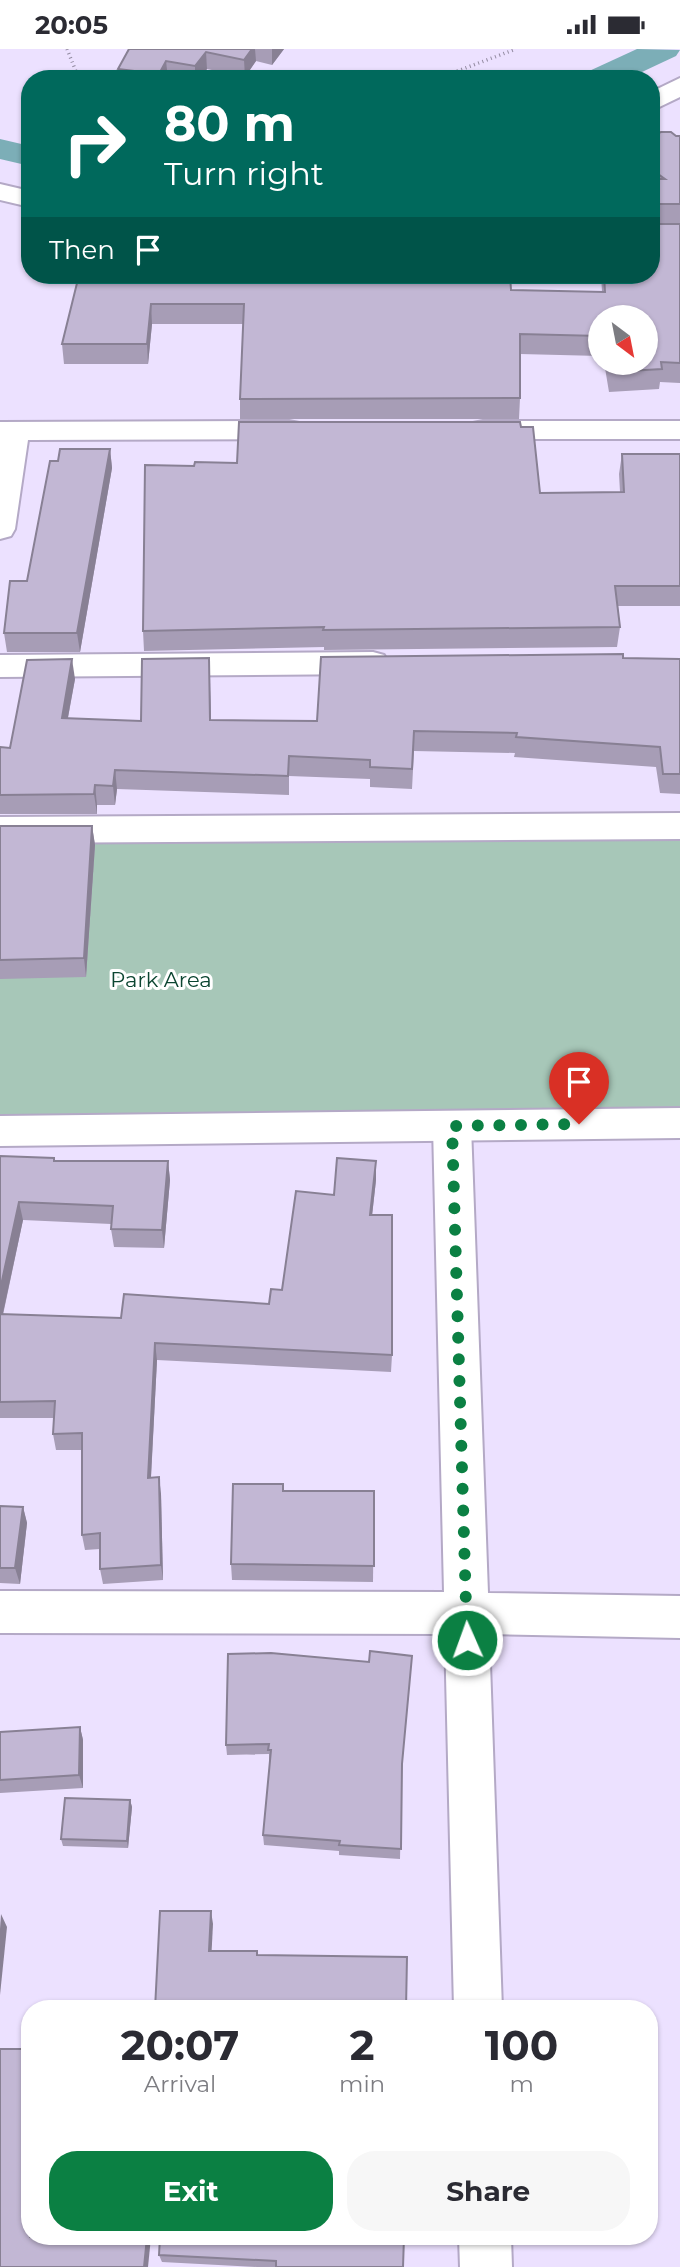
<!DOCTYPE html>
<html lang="en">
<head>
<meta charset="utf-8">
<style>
	:root { --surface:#fff; --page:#f7f7f7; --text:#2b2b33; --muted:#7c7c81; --accent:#0b8043 }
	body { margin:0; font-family:Montserrat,sans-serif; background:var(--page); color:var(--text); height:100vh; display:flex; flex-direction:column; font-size:26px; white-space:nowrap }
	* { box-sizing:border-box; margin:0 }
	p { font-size:23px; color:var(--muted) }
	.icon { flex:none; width:38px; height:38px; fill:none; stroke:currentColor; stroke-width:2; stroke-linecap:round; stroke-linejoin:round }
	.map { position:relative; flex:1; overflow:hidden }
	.details { position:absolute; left:21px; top:1951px; width:637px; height:245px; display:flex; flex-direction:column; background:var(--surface); border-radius:28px; box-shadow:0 2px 5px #0004 }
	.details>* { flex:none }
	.guide { position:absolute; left:21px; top:21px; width:639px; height:214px; border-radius:28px; box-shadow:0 2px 5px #0004; background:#00695c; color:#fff; overflow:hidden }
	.needle { width:46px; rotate:148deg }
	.controls { position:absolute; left:588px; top:256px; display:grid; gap:14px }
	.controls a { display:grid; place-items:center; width:70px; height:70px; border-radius:50%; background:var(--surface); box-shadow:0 2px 5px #0004; font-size:35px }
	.pin { position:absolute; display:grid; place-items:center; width:60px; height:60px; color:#fff; margin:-72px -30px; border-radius:50% 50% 50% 0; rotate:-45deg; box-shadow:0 0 7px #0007 }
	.pin .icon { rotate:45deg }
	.me { position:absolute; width:77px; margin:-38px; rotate:358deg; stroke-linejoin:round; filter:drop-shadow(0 0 5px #0008) }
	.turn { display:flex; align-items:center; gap:24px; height:147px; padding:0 28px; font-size:32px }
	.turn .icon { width:91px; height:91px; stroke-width:2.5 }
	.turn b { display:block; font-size:49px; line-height:60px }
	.then { display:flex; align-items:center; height:66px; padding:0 28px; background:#0003; gap:14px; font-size:26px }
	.eta { display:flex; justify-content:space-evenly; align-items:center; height:119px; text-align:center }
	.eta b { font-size:42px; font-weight:700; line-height:49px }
	.primary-button { display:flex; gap:14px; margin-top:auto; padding:14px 28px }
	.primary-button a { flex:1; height:80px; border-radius:28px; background:var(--accent); color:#fff; font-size:28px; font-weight:700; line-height:80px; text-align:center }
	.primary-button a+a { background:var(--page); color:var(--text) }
	.status { display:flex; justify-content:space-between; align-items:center; height:49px; padding:0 35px; background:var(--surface); direction:ltr }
	.status svg { height:19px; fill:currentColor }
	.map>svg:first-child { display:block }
	.green { fill:#a7c7b8 }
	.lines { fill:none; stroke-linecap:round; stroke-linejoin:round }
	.canal { fill:#7caeb7; fill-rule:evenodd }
	.street-casing { stroke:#b4a9c6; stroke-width:4 }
	.secondary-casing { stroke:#b4a9c6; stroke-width:4 }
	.path { stroke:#938ba1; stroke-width:3.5; stroke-dasharray:1 3.5; stroke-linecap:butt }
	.street { fill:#fff; fill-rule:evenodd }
	.secondary { fill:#fff; fill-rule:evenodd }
	.wall { fill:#a79db6 }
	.shaded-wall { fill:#888094 }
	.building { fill:#c2b7d4; stroke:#888094; stroke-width:2 }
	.route { stroke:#0b8043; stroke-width:12; stroke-dasharray:0 21.6 }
	.labels { text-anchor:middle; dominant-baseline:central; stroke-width:6; stroke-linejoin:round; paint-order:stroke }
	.park-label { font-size:21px; fill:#0b4531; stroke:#fff }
</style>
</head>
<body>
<div class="status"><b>20:05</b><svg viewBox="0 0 49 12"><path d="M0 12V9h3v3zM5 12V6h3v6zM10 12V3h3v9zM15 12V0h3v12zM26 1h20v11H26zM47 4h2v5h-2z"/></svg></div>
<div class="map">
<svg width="680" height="2218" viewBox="0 0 680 2218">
	<rect width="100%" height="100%" fill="#ece1ff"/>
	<path class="green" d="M680,777V1074L0,1082V781Z"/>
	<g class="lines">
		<g class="canal">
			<path d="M637,0L680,1L676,7L627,30H582L587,23Z"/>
			<path d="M0,90L30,97V117L0,110Z"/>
		</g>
		<g class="street-casing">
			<g id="street">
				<path d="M289,372L299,374L304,381L299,388L289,390L28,391L15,480L11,487L0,490V373Z"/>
				<path d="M483,372H680V390H483L473,388L468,381L473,374Z"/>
				<path d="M373,603L384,606L389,614L384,622L373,625L0,628V606Z"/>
				<path d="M680,764V790L0,794V768Z"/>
				<path d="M452,1062L465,1066L471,1077L488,1544L680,1547V1589L489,1585L502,1960H454L445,1585L0,1584V1542L444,1543L433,1077L439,1066Z"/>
				<path d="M459,2188H511L512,2218H460Z"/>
			</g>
		</g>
		<g class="secondary-casing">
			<g id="secondary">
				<path d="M680,29V48L651,62V43Z"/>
				<path d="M0,135L30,142V158L0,151Z"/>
				<path d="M680,1059V1089L0,1097V1067Z"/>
			</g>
		</g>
		<g class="path">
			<path d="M67,0L79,30"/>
			<path d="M436,30L516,0"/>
		</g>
		<use href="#street" class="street"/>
		<use href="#secondary" class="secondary"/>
	</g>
	<g class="wall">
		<path d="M129,0H284L272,16L256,12L245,28L207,20L199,30H173L168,29L167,30H118V20Z"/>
		<path d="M651,87H680V334L660,333L659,340L609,343L604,313H646L600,268V307L520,305V349L519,370H240V350L243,275H152L148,315H64L62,295L79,226L511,241L602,243L601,226H651Z"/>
		<path d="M521,378L540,444L620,443L619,425L622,405H680V557H618L620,578L617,598L324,601V598L144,602L143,582L194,417L237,414Z"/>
		<path d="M110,400L112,419L80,603H7L4,584L27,532L58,412Z"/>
		<path d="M209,609L211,671L317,672L623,609L680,610V745L660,744L656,718L514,708L515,704L414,702L412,740L370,738V730L289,727V746L117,740L115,756H97V765H0V698L10,699L75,630L68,669L141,672Z"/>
		<path d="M0,777H92L95,796L86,928L0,930Z"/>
		<path d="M0,1107L54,1109L55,1112H168L170,1131L164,1199L114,1198L111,1180V1175L23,1171L3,1266L121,1269L269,1255L282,1241L334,1146L376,1131L372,1166L392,1306L391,1323L157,1311L151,1429L161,1445L163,1531L103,1535L100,1520V1500L85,1501L82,1486V1401H56L53,1385L54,1369H0Z"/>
		<path d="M283,1442H374L373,1533L232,1531L231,1515Z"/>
		<path d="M0,1457L23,1458L27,1474L20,1535L0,1534Z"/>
		<path d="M228,1605L402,1719L400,1810L339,1806V1802L264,1796L263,1786L270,1712H269V1705L227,1706L226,1696Z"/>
		<path d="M80,1678L83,1691V1739L0,1744V1683Z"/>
		<path d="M130,1751L132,1758L128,1799L63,1797L61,1790Z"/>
		<path d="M159,2206L403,2218H257L162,2213Z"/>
	</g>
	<g class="shaded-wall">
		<path d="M252,0H255L256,12L245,28L244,11Z"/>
		<path d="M272,0H284L272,16Z"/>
		<path d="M206,3L207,20L199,30H195V17Z"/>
		<path d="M166,12L168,29L167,30H159V25Z"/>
		<path d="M151,255L152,275L148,315L147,295Z"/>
		<path d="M110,400L112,419L80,603L77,584Z"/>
		<path d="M209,609L210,629L211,691L210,671Z"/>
		<path d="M72,610L75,630L64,689L62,669Z"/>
		<path d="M115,721L117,740L115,756L113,737Z"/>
		<path d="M95,736L97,756V765L94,745Z"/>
		<path d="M92,777L95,796L86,928L84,909Z"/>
		<path d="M168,1112L170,1131L164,1199L162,1181Z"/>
		<path d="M376,1112V1131L370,1185V1166Z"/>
		<path d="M19,1153L23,1171L0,1278V1241Z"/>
		<path d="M155,1294L157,1311L150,1445L148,1429Z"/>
		<path d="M159,1428L161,1445L163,1531L161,1516Z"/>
		<path d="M23,1458L27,1474L20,1535L15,1519Z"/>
		<path d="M80,1678L83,1691V1739L79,1726Z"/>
		<path d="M130,1751L132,1758L128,1799L127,1792Z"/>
		<path d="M211,1862L213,1875L211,1914L209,1902Z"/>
		<path d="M1,1865L7,1878L0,1946V1880Z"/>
		<path d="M147,2188H151L148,2218H144Z"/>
	</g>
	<g class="building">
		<path d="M129,0H252L244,11L206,3L195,17L166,12L159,25L118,20Z"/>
		<path d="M661,83H671L676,87H680V155H652V175H680V314L661,313L662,320L611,323L610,313H646V268H600V287L520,285V349L240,350L244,255H151L147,295H62L79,226H510L511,241L605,243L604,226H651V130H665L651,120V87Z"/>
		<path d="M239,373H520L521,378H533L540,444L624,443L622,405H680V537H615L620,578L323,581L324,578L143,582L145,416L194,417L195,413L237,414Z"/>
		<path d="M60,400H110L77,584H4L10,532H27L50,412H58Z"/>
		<path d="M623,605V609L680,610V725H663L660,698L516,688L517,684L414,682L412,720L370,718V711L289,707L288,727L115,721L113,737L95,736L94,745L0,746V698L10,699L27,611L72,610L62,669L141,672L142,610L209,609L210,671L317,672L321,608Z"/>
		<path d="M0,777H92L84,909L0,911Z"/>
		<path d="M0,1107L54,1109V1112H168L162,1181L111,1180L113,1157L19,1153L0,1241Z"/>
		<path d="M337,1109L376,1112L370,1166H392V1306L155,1294L148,1429L159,1428L161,1516L100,1520V1484L82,1486V1384L53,1385L55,1352L0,1353V1265L121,1269L124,1245L269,1255L271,1240L282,1241L296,1142L334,1146Z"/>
		<path d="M233,1435H283V1442H374V1517L231,1515Z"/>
		<path d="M0,1457L23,1458L15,1519H0Z"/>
		<path d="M370,1602L412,1607L402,1715L401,1800L339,1796L340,1792L263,1786L271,1701H268L269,1695L226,1696L228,1605L271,1604L369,1613Z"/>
		<path d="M80,1678L79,1726L0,1731V1683Z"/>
		<path d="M65,1749L130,1751L127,1792L61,1790Z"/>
		<path d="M160,1862H211L209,1902H257V1906L407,1908L406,1960H155Z"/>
		<path d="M0,2000H30V2188H147L144,2218H0Z"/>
		<path d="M160,2188H404L403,2218H276V2212L159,2206Z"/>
	</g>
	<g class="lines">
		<path class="route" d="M467,1591L452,1077L579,1075"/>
	</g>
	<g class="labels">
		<g class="park-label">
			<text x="161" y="930">Park Area</text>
		</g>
	</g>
</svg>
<div class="controls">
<a><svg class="needle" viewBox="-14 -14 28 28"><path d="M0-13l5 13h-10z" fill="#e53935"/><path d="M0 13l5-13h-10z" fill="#7c7c81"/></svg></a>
</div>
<div class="pin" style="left:579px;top:1075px;background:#d93025"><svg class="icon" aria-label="arrive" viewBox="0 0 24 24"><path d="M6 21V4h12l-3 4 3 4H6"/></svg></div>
<svg class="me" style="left:467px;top:1591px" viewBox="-20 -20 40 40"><circle r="17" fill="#0b8043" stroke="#fff" stroke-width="3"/><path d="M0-11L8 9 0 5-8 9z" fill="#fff"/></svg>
<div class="guide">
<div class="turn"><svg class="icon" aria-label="right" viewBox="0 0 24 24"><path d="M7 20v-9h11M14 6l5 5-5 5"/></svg><div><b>80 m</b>Turn right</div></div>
<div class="then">Then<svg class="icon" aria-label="arrive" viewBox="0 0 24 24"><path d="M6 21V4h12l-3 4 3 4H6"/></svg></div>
</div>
<section class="details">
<div class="eta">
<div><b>20:07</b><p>Arrival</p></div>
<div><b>2</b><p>min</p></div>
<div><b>100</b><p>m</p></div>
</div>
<div class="primary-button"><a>Exit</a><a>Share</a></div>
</section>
</div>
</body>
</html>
